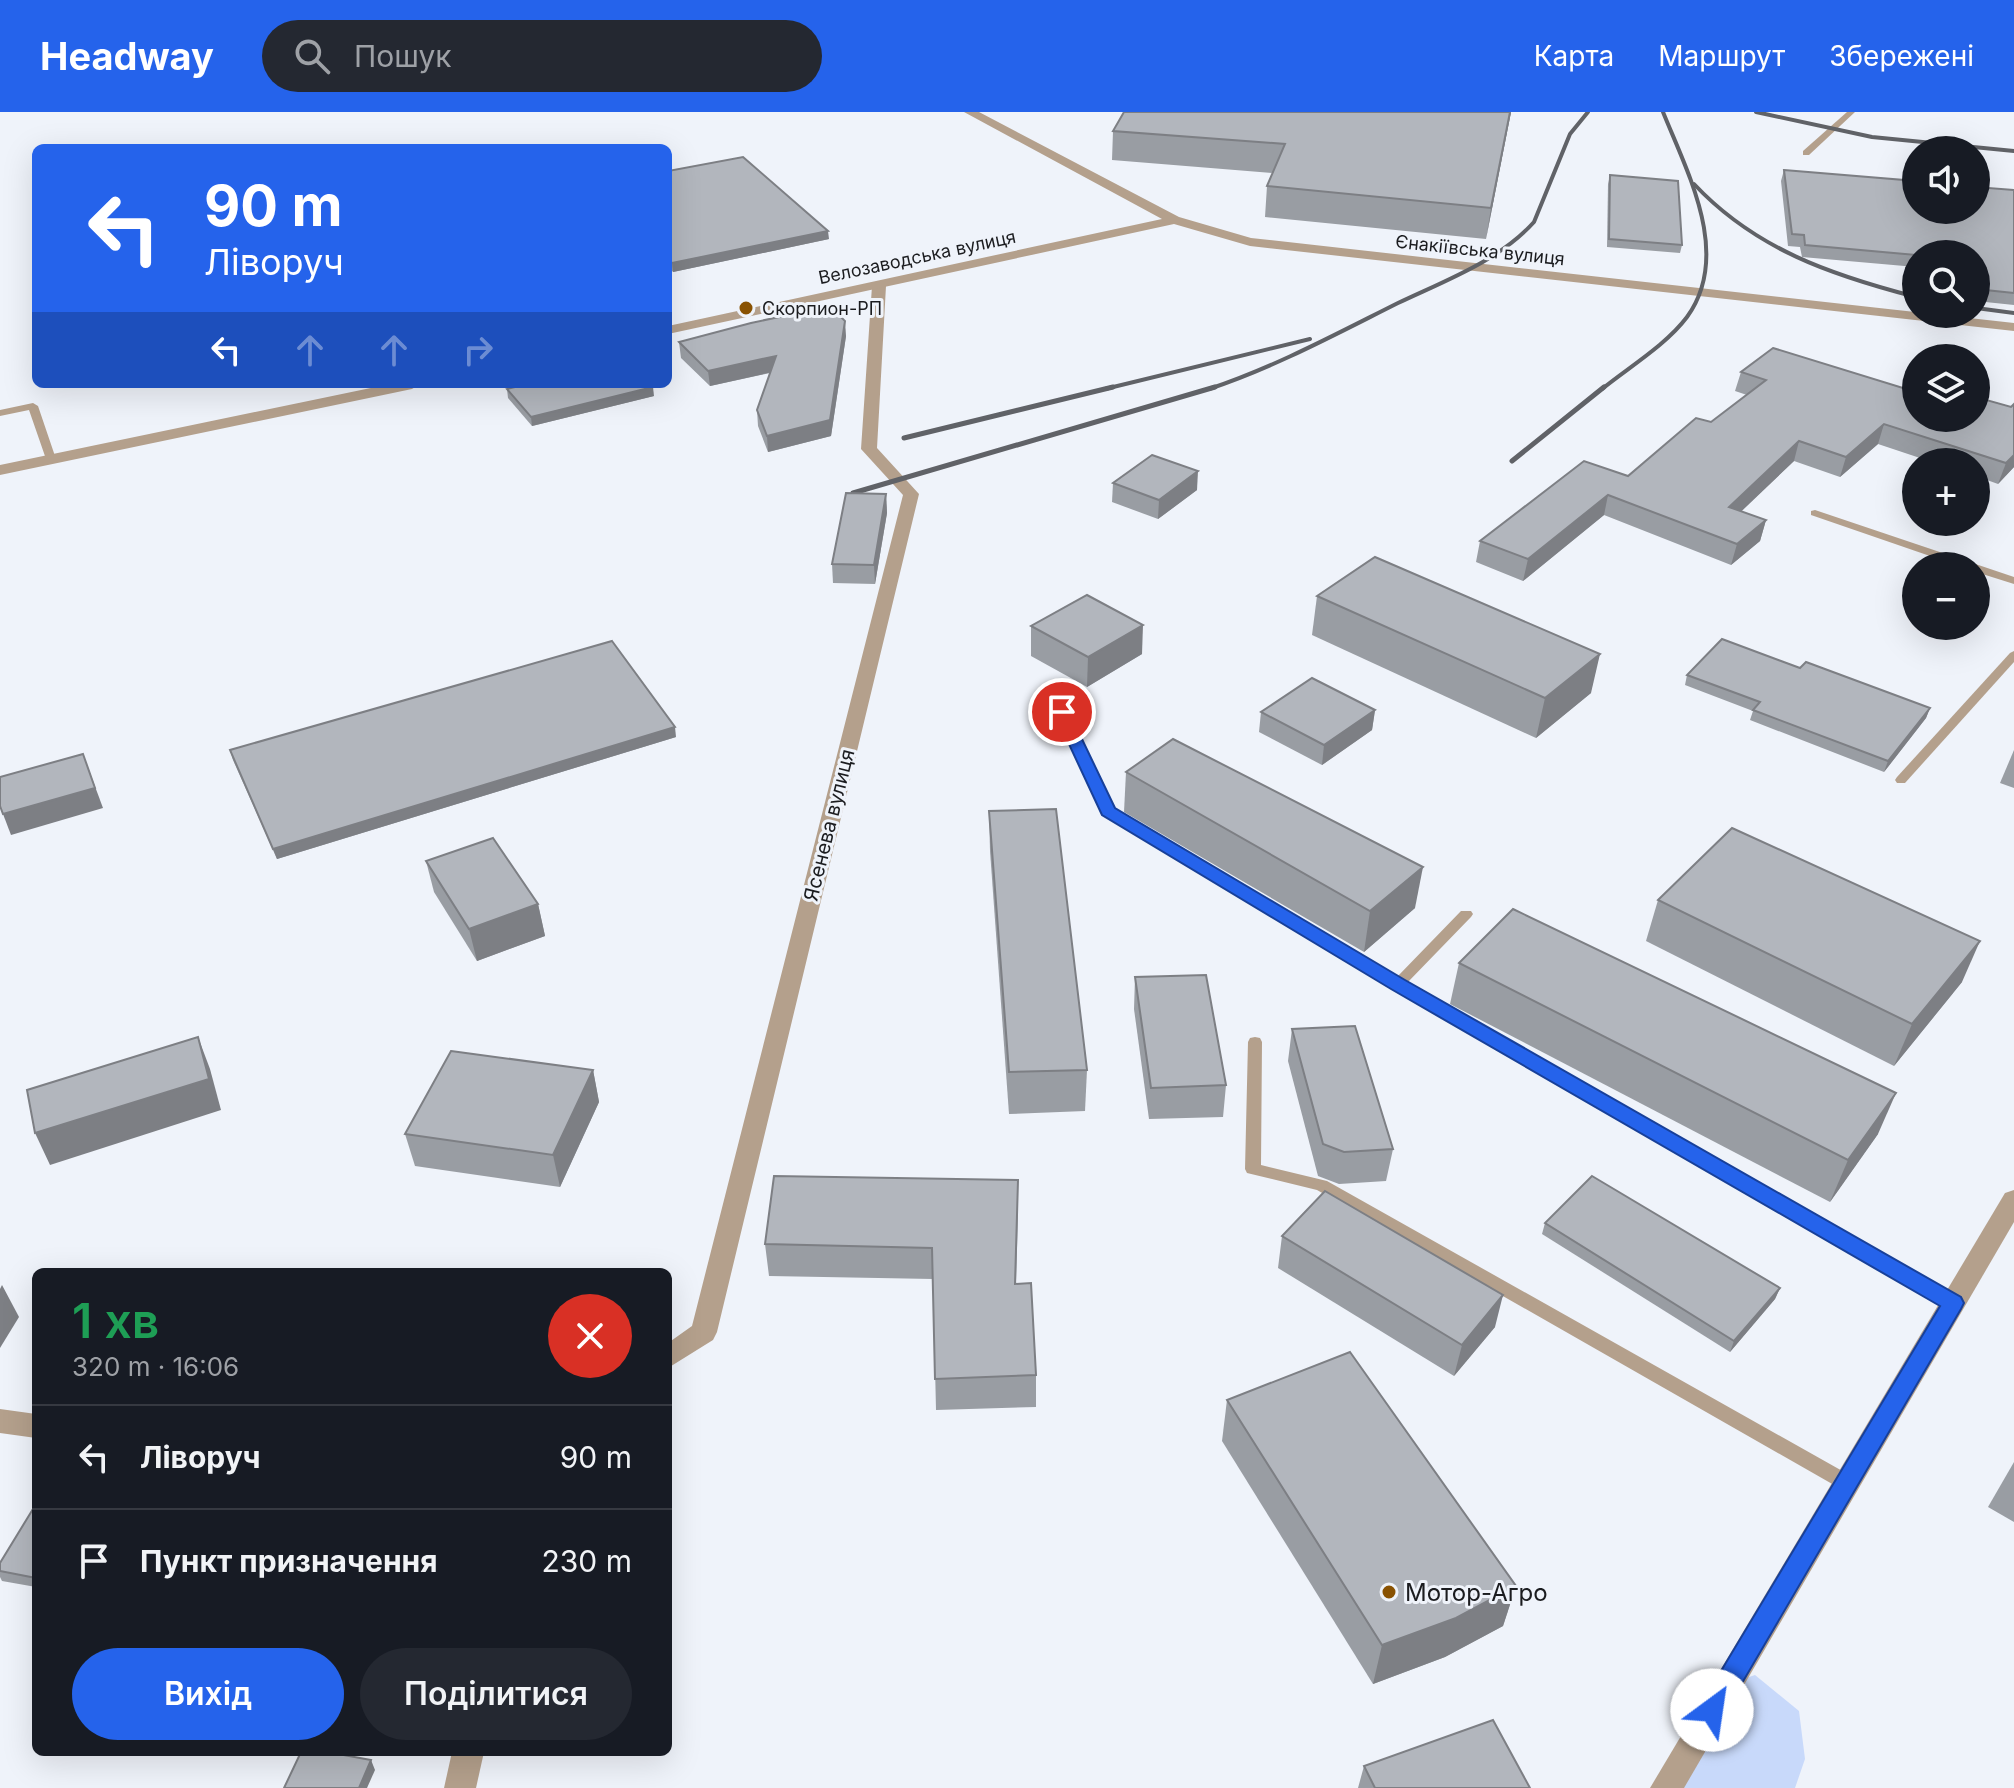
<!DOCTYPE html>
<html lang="uk">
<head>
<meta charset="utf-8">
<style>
	:root { --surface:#171b24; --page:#242831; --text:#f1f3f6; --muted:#9ea1a6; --line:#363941; --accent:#2563eb }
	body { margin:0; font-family:Inter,sans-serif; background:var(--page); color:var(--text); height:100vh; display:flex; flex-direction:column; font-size:30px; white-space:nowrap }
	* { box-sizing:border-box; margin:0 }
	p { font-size:26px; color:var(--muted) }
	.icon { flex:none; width:44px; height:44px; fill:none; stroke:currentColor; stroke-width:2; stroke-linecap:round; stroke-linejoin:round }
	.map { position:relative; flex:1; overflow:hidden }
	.panel { position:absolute; left:32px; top:1156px; width:640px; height:488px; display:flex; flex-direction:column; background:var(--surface); border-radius:12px; box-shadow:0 8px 32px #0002 }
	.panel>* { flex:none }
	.banner { position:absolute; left:32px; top:32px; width:640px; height:244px; border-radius:12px; box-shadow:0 8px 32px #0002; background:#2563eb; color:#fff; overflow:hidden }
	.tools { position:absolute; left:1902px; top:24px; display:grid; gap:16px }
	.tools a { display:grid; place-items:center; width:88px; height:88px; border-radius:50%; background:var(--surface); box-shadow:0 8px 32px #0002; font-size:40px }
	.pin { position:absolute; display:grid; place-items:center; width:68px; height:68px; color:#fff; margin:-34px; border:4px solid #fff; border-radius:50%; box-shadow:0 2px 8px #0007 }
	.me { position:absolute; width:88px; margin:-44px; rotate:31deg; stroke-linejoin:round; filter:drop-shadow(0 0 6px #0008) }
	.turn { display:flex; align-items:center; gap:28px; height:168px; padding:0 40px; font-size:36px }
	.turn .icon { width:104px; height:104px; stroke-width:2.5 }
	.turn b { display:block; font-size:56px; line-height:68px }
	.lanes { display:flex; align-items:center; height:76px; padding:0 40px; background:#0003; justify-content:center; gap:40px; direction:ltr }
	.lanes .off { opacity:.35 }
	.round { display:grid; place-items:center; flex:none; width:84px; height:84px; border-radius:42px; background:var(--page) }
	.overview { display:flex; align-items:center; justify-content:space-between; height:136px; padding:0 40px }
	h1 { font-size:48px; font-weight:600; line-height:60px; color:#1e9e55 }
	.cta { display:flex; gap:16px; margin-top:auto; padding:16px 40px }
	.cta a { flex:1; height:92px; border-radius:48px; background:var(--accent); color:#fff; font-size:32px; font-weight:600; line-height:92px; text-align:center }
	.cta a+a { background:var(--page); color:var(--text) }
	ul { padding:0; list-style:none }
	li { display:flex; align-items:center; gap:24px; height:104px; padding:0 40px; border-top:2px solid var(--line) }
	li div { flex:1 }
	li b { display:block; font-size:30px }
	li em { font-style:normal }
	header { display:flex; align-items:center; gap:48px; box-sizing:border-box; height:112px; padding:0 40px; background:var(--accent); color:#fff }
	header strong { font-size:38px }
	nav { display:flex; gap:44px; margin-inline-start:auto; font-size:28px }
	.search { width:560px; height:72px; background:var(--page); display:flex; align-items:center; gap:20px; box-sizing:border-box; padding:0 28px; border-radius:44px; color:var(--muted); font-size:30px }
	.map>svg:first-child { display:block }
	.green { fill:#c8d9fa }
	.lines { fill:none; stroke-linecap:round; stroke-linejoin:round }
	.service { fill:#b4a08c; fill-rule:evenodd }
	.minor { fill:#b4a08c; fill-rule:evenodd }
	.tertiary { fill:#b4a08c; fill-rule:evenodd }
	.rail-far1 { stroke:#606267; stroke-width:4 }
	.rail { stroke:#606267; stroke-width:5 }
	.wall { fill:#999da3 }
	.shaded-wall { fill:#7d7f84 }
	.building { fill:#b2b6bd; stroke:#7d7f84; stroke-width:2 }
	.route { fill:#2563eb; stroke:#184099; stroke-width:2 }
	.poi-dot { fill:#895202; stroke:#eff3fa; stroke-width:3 }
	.labels { text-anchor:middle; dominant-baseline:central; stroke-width:6; stroke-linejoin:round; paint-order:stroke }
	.far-street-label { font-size:18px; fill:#1b1c1f; stroke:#eff3fa }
	.far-poi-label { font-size:18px; fill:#1b1c1f; stroke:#eff3fa; text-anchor:start }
	.street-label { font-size:20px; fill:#1b1c1f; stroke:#eff3fa }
	.near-poi-label { font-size:24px; fill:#1b1c1f; stroke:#eff3fa; text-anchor:start }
</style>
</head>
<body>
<header>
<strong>Headway</strong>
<div class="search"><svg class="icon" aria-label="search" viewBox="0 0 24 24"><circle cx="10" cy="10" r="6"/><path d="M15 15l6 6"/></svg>Пошук</div>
<nav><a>Карта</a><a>Маршрут</a><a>Збережені</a></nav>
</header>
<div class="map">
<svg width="2014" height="1676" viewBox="0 0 2014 1676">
	<rect width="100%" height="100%" fill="#eff3fa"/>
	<path class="green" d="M1755,1563L1799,1599L1805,1647L1795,1676H1666L1728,1572Z"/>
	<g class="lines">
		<g class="service">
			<path d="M1847,0H1855L1809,43H1803V39Z"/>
			<path d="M33,291L38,294L56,347L55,349L46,347L29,298L0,304V298Z"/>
			<path d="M1815,398L2014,465V472L1976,460V454H1959L1811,403V399Z"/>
			<path d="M2014,539V550L1905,671H1897L1895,668L1897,665L2010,541Z"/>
			<path d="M1050,571L1056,575L1113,697L1397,865L1461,799H1471L1473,802L1471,805L1407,871L1959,1186L1961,1191L1959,1196L1953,1198L1947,1196L1393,875L1103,702L1044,575Z"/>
			<path d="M1255,925L1260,926L1262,930L1261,1053L1327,1069L1853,1365L1856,1371L1853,1377L1847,1379L1841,1377L1317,1078L1247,1061L1245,1057L1248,930L1250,926Z"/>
		</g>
		<g class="minor">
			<path d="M879,170L886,174L877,336L919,382L717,1220L713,1228L668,1256V1231L692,1214L903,383L861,337L872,174Z"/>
			<path d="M2014,1078V1110L1684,1676H1650L2005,1081Z"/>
			<path d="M0,1297L36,1302V1326L0,1321Z"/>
			<path d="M452,1640H484L476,1676H444Z"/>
		</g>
		<g class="tertiary">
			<path d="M964,0H979L1179,105L1251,126L2014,211V219L1250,134L1174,112L668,222V214L1162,107Z"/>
			<path d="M390,272H420L412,277L0,363V353Z"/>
		</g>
		<g class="rail-far1">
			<path d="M1756,0L1872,25L2014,39"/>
			<path d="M1694,72C1755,137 1831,163 1916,185"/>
			<path d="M1976,196L2014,201"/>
			<path d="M1105,277L1310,227"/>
			<path d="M1209,277C1275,255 1336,222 1398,191C1444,169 1499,149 1534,110L1570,22L1588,0"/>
			<path d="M1602,277C1629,255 1666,233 1687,205C1732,143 1688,62 1663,0"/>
		</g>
		<g class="rail">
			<path d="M904,326L1113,275"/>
			<path d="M1512,349L1604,275"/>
			<path d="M853,381L1215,275"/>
		</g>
	</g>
	<g class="wall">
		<path d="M1511,0L1486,127L1265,105L1267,74L1273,61L1112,48L1113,19Z"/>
		<path d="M1784,58L2014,78V193L1976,189V142H1916V155L1802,145L1800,135L1788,134L1781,69Z"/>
		<path d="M668,59L829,127L673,160L668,154Z"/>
		<path d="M1610,63L1682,133L1680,141L1607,135L1608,72Z"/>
		<path d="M846,224L831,324L768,340L758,314L757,298L770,261L710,274L681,246L679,230Z"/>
		<path d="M1741,260L1916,306L2011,295L2014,292V355L1998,372L1976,364V350H1932L1878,332L1840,365L1794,349L1741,399L1766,408L1760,429L1731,453L1604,403L1523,469L1476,450L1480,429L1628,364L1711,310L1747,283L1735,279Z"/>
		<path d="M507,277L654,284L532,314L508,286Z"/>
		<path d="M1113,371L1197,378L1158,407L1112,390Z"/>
		<path d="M886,382L887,401L875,472L833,471L832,452Z"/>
		<path d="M1317,484L1591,581L1536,626L1312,523Z"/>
		<path d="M1031,514L1142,542L1087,575L1031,544Z"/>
		<path d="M1800,556L1930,596L1926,606L1884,660L1750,608L1753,599L1685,573L1687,563Z"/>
		<path d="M1375,598L1372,618L1322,653L1259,620L1261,600Z"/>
		<path d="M676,625L277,747L233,648L230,638Z"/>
		<path d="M2014,638V676L2000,671Z"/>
		<path d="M1126,660L1415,796L1364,840L1124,700Z"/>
		<path d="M989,699L1087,958L1085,999L1009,1002L990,739Z"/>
		<path d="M426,749L538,792L545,824L477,849L434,780Z"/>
		<path d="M1658,788L1962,870L1894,954L1646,829Z"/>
		<path d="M1459,851L1878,1022L1830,1090L1450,892Z"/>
		<path d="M1135,865L1226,973L1223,1005L1149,1007L1134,897Z"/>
		<path d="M1292,917L1393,1037L1386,1069L1339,1072L1318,1064L1288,949Z"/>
		<path d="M593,958L599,990L560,1075L415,1054L405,1022Z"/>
		<path d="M1018,1100L1016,1172L1036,1263V1295L936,1298L933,1167L769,1164L765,1132Z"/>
		<path d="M1545,1111L1780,1176L1775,1187L1730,1240L1542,1122Z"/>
		<path d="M1282,1124L1495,1215L1454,1264L1278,1156Z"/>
		<path d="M1227,1288L1516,1474L1503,1514L1445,1545L1373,1572L1222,1329Z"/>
		<path d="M2014,1350V1410L1988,1395Z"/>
		<path d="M36,1392V1475L2,1469L0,1465V1451Z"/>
		<path d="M1364,1654L1530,1676H1358Z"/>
	</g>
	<g class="shaded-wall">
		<path d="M1510,0H1511L1486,127L1491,96Z"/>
		<path d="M828,119L829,127L673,160L672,151Z"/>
		<path d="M845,209L846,224L831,324L768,340L767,324Z"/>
		<path d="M776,244L777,259L710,274L708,259Z"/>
		<path d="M653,275L654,284L532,314L531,305Z"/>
		<path d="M1884,312L1878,332L1840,365L1846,345Z"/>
		<path d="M1799,329L1794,349L1724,416L1729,395Z"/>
		<path d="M2014,343V355L1998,372L2006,351Z"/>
		<path d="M1198,359L1197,378L1158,407L1159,388Z"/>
		<path d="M886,382L887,401L875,472L874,453Z"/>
		<path d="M1608,383L1604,403L1523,469L1528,447Z"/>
		<path d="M1766,408L1760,429L1731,453L1737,432Z"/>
		<path d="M1143,513L1142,542L1087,575L1088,545Z"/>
		<path d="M1600,542L1591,581L1536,626L1545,586Z"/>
		<path d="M1930,596L1926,606L1884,660L1888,649Z"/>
		<path d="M1375,598L1372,618L1322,653L1324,633Z"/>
		<path d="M675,615L676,625L277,747L273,737Z"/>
		<path d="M83,642L103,696L11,723L3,702Z"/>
		<path d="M1423,755L1415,796L1364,840L1370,799Z"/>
		<path d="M538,792L545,824L477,849L469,817Z"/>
		<path d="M1980,829L1962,870L1894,954L1912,912Z"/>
		<path d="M198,925L210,957L221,998L50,1053L35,1021Z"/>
		<path d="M593,958L599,990L560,1075L553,1043Z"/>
		<path d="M1896,981L1878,1022L1830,1090L1848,1048Z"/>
		<path d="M2,1173L19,1205L0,1236V1177Z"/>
		<path d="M1780,1176L1775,1187L1730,1240L1734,1229Z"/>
		<path d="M1503,1183L1495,1215L1454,1264L1462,1233Z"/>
		<path d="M1516,1474L1503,1514L1445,1545L1373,1572L1382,1533Z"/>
		<path d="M371,1648L375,1658L367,1676H359Z"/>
	</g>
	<g class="building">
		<path d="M1124,0H1510L1491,96L1267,74L1285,32L1113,19Z"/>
		<path d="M743,45L828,119L672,151L668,146V59Z"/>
		<path d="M1784,58L1916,69V98H1976V75L2014,78V181L1976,177V142H1916V143L1805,133L1804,123L1792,122Z"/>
		<path d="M1610,63L1678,69L1682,133L1609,127Z"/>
		<path d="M830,194L845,209L830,308L767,324L757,298L776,244L708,259L679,230L751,211Z"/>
		<path d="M1773,236L1916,280V306H1976V293L1983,287L2011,295L2014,292V343L2006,351L1884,312L1846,345L1799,329L1729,395L1766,408L1737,432L1608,383L1528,447L1480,429L1584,349L1628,364L1696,306L1711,310L1766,268L1741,260Z"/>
		<path d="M527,272H651L653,275L531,305L507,277Z"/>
		<path d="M1152,343L1198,359L1159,388L1113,371Z"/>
		<path d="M846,381L886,382L874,453L832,452Z"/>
		<path d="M1375,445L1600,542L1545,586L1317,484Z"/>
		<path d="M1087,483L1143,513L1088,545L1031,514Z"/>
		<path d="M1722,527L1800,556L1806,550L1930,596L1888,649L1753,598L1760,590L1687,563Z"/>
		<path d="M612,529L675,615L273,737L230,638Z"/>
		<path d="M1312,566L1375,598L1324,633L1261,600Z"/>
		<path d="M1173,627L1423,755L1370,799L1126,660Z"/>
		<path d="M83,642L95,676L3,702L0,694V665Z"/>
		<path d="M1056,697L1087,958L1009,960L989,699Z"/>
		<path d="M1732,716L1980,829L1912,912L1658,788Z"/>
		<path d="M493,726L538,792L469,817L426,749Z"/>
		<path d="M1513,797L1896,981L1848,1048L1459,851Z"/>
		<path d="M1206,863L1226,973L1151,976L1135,865Z"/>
		<path d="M1355,914L1393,1037L1344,1040L1323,1032L1292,917Z"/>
		<path d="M198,925L209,967L35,1021L27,978Z"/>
		<path d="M451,939L593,958L553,1043L405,1022Z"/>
		<path d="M774,1064L1018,1068L1015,1172L1031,1171L1036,1263L935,1267L932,1136L765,1132Z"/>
		<path d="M1592,1064L1780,1176L1734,1229L1545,1111Z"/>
		<path d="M1325,1079L1503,1183L1462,1233L1282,1124Z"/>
		<path d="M1350,1240L1516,1474L1456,1506L1382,1533L1227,1288Z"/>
		<path d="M36,1392V1466L0,1459V1451Z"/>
		<path d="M1493,1608L1530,1676H1375L1364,1654Z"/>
		<path d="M301,1640H327L371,1648L359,1676H284Z"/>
	</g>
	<path class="route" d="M1062,595L1069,600L1115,696L1405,868L1961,1185L1964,1191L1961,1197L1721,1607L1712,1610L1703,1607L1699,1598L1703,1589L1940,1194L1391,877L1102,703L1054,600Z"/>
	<g class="poi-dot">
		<circle cx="746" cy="196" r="8"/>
		<circle cx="1389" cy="1480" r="8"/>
	</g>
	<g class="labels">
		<g class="far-street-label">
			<text transform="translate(1480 138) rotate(6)">Єнакіївська вулиця</text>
			<text transform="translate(917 145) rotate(-12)">Велозаводська вулиця</text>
		</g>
		<g class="far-poi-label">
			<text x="762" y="196">Скорпион-РП</text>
		</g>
		<g class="street-label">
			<text transform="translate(829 713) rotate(-76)">Ясенева вулиця</text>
		</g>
		<g class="near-poi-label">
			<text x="1405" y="1480">Мотор-Агро</text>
		</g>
	</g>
</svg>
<div class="tools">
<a><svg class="icon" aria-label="sound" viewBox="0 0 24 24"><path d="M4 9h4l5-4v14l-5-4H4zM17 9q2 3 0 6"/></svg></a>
<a><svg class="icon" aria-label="search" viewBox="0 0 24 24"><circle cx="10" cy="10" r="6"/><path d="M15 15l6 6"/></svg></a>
<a><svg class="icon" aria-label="layers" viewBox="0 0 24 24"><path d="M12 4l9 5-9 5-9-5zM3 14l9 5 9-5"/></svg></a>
<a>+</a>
<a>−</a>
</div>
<div class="pin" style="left:1062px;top:600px;background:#d93025"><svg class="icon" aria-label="arrive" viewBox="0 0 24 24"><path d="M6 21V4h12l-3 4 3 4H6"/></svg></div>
<svg class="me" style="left:1712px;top:1598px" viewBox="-20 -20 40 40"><circle r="19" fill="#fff"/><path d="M0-13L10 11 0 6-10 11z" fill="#2563eb"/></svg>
<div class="banner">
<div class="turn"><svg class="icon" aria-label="left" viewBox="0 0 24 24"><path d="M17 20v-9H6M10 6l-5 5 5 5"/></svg><div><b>90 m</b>Ліворуч</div></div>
<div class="lanes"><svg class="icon" aria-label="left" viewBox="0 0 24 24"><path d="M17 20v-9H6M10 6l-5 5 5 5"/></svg><svg class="icon off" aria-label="ahead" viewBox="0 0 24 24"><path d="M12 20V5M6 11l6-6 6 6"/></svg><svg class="icon off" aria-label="ahead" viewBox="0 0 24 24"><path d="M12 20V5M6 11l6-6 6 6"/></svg><svg class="icon off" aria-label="right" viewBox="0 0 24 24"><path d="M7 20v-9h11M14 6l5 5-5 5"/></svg></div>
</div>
<section class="panel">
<div class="overview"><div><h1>1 хв</h1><p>320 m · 16:06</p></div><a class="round" style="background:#d93025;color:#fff"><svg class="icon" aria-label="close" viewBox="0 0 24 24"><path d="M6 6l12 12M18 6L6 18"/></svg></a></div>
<ul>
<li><svg class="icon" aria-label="left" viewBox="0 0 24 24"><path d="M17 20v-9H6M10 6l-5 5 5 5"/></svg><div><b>Ліворуч</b></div><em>90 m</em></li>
<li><svg class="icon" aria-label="arrive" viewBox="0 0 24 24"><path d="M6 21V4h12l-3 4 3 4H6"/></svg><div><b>Пункт призначення</b></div><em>230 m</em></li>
</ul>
<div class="cta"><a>Вихід</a><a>Поділитися</a></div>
</section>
</div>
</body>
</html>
